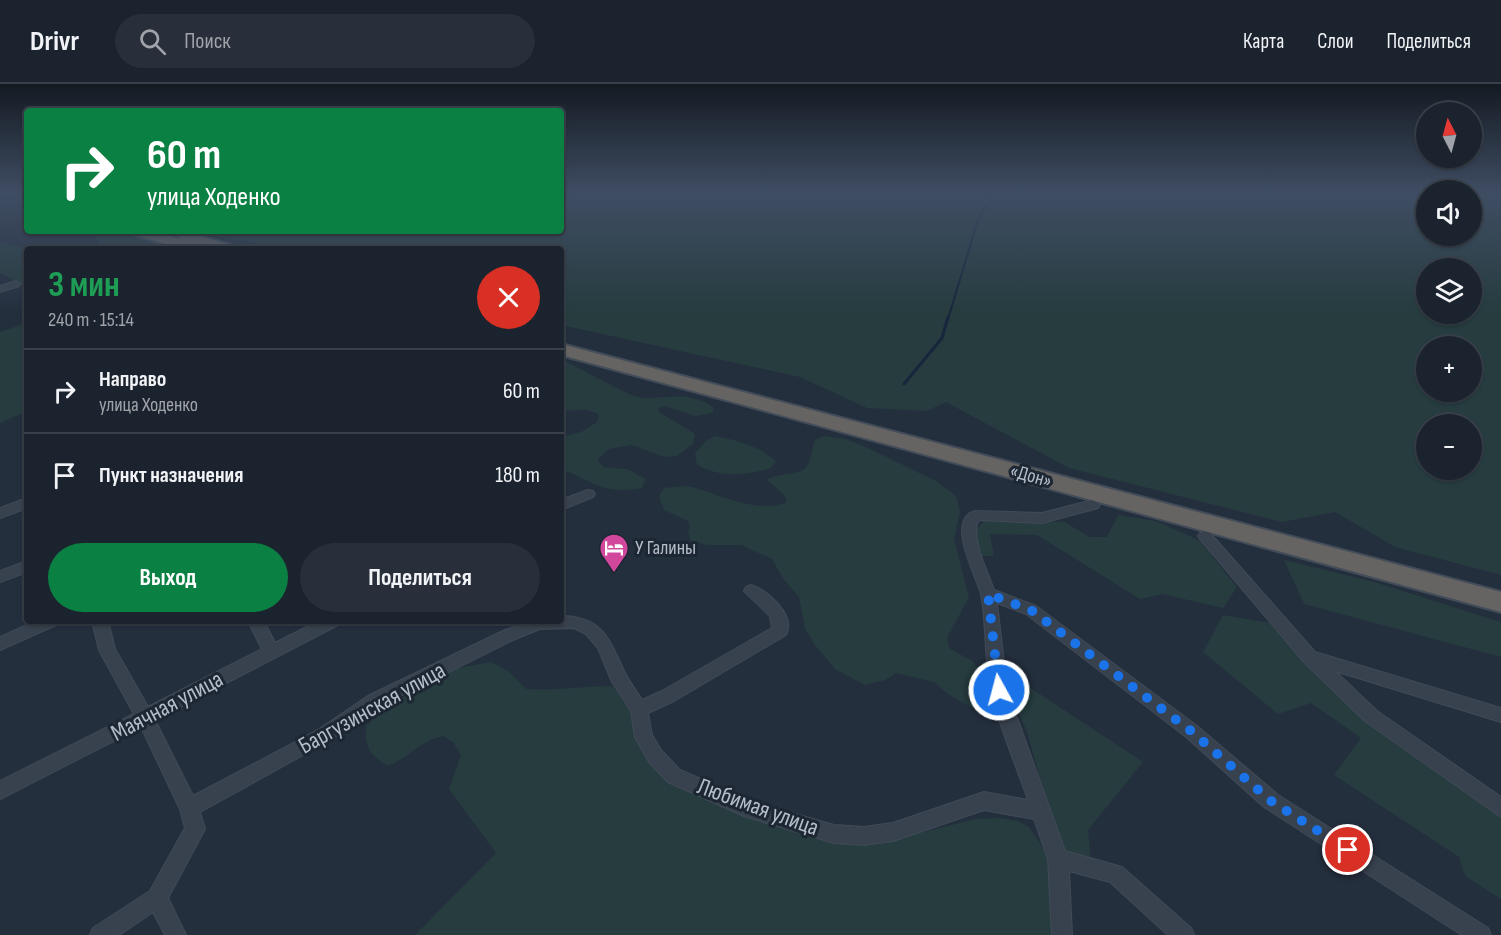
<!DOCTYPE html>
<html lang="ru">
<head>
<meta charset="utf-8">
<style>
	:root { --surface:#1b232e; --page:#282f3a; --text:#f1f3f6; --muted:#a0a4aa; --line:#39404a; --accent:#0b8043 }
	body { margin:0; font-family:"Sofia Sans Condensed",sans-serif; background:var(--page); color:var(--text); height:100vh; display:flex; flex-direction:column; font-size:22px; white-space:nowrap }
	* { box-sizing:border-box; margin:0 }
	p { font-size:20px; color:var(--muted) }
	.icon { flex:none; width:33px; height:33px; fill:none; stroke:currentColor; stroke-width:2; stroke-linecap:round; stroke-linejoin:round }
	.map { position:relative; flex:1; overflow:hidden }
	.side { position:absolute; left:24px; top:162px; width:540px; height:378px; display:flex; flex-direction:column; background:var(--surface); border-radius:6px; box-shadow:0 2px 4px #0004,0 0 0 2px var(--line) }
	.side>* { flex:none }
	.banner { position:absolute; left:24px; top:24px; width:540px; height:126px; border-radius:6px; box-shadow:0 2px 4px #0004,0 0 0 2px var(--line); background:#0b8043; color:#fff; overflow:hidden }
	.needle { width:39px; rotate:354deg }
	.fabs { position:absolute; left:1416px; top:18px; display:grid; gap:12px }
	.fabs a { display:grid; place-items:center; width:66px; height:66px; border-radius:50%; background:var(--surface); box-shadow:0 2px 4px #0004,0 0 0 2px var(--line); font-size:30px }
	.pin { position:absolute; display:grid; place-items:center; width:51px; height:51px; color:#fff; margin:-26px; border:3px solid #fff; border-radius:50%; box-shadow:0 2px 6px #0007 }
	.me { position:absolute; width:66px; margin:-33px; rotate:353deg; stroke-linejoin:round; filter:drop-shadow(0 0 4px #0008) }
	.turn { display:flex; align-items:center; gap:21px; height:126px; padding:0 24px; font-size:27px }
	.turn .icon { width:78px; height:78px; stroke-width:2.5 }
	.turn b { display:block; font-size:42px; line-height:51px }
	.round { display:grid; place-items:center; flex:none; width:63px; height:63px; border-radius:32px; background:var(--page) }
	.headline { display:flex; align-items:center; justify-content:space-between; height:102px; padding:0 24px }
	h1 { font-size:36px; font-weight:700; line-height:45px; color:#1e9e55 }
	.action { display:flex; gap:12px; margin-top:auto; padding:12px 24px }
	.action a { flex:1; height:69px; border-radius:36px; background:var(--accent); color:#fff; font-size:24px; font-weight:700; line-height:69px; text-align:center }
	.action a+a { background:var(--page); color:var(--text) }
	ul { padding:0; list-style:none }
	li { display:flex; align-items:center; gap:18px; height:84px; padding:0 24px; border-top:2px solid var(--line) }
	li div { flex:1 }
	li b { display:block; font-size:22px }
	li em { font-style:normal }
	header { display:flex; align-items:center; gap:36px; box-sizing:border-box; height:84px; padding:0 30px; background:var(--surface); border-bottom:2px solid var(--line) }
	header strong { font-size:28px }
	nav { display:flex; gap:33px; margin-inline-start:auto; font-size:21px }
	.search { width:420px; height:54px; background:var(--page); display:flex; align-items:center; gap:15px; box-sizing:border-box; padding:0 21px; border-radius:33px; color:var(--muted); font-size:22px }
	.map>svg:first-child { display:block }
	.green { fill:#263c3f; fill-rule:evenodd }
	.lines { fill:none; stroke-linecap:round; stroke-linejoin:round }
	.stream-far1 { stroke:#17263c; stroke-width:2 }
	.stream { stroke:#17263c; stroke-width:3 }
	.minor-casing { stroke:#414a57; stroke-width:2 }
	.trunk-casing { stroke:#434c59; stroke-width:4 }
	.minor { fill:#38414e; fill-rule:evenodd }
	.trunk { fill:#656462; fill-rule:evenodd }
	.route { stroke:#1a73e8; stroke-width:10; stroke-dasharray:0 18 }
	.labels { text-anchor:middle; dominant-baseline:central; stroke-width:6; stroke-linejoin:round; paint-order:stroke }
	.street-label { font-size:20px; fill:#b4bcc9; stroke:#1d2633 }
	.poi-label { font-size:20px; fill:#b4bcc9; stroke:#1d2633; text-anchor:start }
	.near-street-label { font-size:24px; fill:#b4bcc9; stroke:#1d2633 }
</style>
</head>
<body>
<header>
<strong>Drivr</strong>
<div class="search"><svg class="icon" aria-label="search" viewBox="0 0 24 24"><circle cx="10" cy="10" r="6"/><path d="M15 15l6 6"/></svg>Поиск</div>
<nav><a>Карта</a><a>Слои</a><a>Поделиться</a></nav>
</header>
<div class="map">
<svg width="1501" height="851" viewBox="0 0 1501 851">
	<rect width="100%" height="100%" fill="#242f3e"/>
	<g class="green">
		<path d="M561,109H1426V152H1472V109H1501V491L1395,463L1335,428L1282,438L1069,384L946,318L927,327L867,324L800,293L561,241V165H299L216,153L197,147H561ZM1426,184H1472V230H1426ZM1426,262H1472V308H1426ZM1426,340H1472V386H1426Z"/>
		<path d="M81,147H118L177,165H90L99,159L97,154Z"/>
		<path d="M0,158L29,165H27V202L0,189Z"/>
		<path d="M27,239V327L0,339V248Z"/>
		<path d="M561,275C576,282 630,313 642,314C670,315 688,306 714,324L712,329L695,332L665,322L659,324V328L695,350L693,360L677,372L664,373L632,361L609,365L597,376L604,383L627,385L646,395L642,404C601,411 596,398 561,385V353L581,348L597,338L599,330L587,326L561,327Z"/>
		<path d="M716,352C738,357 759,362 776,377L771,384C744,392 723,394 697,381L695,369L706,357Z"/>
		<path d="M824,352L846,355L868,364L936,397L956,412L960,428L954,454L969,513L947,554L950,565L974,578L989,610L990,624L977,627L948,610L934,598L896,589L885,596L865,601L835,585L815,561L805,545L799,513L784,496L772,475L741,461H707L691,457L688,449L690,442L688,437L664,426L659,412L664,404C673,403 683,401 692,403C720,410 758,431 787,418L785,412L767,396C778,387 802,394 808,380C812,373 812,363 815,356Z"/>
		<path d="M1118,431L1156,437L1199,456L1237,503L1223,524L1162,510L1140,515L1037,451L990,450L994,472H980L976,446L986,435L1064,438L1090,453H1107Z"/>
		<path d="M1284,476L1374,498L1501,538V573L1304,520Z"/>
		<path d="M1223,531L1270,539L1363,633L1501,728V815L1465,792L1459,773L1334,691L1361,654L1311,619L1278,630L1203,568Z"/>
		<path d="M491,578L508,587L526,605C555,607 584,602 613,602L632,630L638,659L648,676L750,732L893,753L928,747L976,735L999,734L1018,737L1030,744L1047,771L1056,851H415L496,769L449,705L461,671L453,658L443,652C419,658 411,672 388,682C369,670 365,664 366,642L386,622L457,584Z"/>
		<path d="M1020,597L1143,678L1088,746L1091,777L1060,764L1027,648L1007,603Z"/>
	</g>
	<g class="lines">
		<path class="stream-far1" d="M948,235L978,136L993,109"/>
		<path class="stream" d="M904,300L942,254L948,233"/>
		<g class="minor-casing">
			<g id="minor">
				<path d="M16,197L21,200L19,202L0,208V202Z"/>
				<path d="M588,406L593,407L595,410L593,413L561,426V416Z"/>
				<path d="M27,414V424L0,434V424Z"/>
				<path d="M1093,416L1100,421L1098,424L1042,439L979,436C969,451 988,489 994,506L1036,522L1197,642L1278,711L1488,844L1491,851H1462L1264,723L1185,652L1026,530L997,519L1007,606L1065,767L1122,783L1191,844L1194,851H1168L1110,798L1069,787L1072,851H1052L1048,775L1034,735L984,726L893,757L864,761L834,759L744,732L668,698L649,678L635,653L631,627L612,598L598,564L586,550L574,544L540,545L515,555L380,622L330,656L200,728L205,745L168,814L186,851H165L153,828L119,851H90L93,844L150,807L185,744L180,725L141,643L0,715V697L134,630L99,566L92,537H108L115,565L148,623L262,565L248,537H264L275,559L319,537H341L338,541L155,636L193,712L318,646L368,612L503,547L528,537H561V532C602,532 609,555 624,587C629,597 636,607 642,616L662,607L772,544L770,532L744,507L746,503L751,501C768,507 796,531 786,551L674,617L648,629L652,651L661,666L680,686L753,718L834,741L864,743L893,739L984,708L1028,716C1016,680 999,643 991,607C984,575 987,542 981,510C976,491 945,436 975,427L1042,429Z"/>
				<path d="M1205,447L1210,449L1315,568L1501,624V638L1335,587L1377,627L1501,713V733L1365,637L1304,578L1200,455L1198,452L1200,449Z"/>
				<path d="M27,477V488L0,498V487Z"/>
				<path d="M36,537H59L56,541L0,566V553Z"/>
			</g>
		</g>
		<g class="trunk-casing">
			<g id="trunk">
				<path d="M130,147H153L180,155L178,152L180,149L185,148L234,162L236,165H213L204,162L205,165H182L132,150Z"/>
				<path d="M561,260L1501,508V528L561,271Z"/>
			</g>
		</g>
		<use href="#minor" class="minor"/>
		<use href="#trunk" class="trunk"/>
	</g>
	<linearGradient id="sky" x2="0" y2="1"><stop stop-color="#141a22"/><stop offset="0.48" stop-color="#3f4d63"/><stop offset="1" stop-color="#3f4d63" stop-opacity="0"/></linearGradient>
	<rect width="1501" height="228" fill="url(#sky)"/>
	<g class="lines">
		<path class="route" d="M999,606L988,510L1031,526L1191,647L1271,717L1348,766"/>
	</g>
	<defs>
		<g id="hotel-pin" transform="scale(1.5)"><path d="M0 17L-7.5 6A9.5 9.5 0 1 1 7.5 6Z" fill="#d1479c" stroke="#1d2633"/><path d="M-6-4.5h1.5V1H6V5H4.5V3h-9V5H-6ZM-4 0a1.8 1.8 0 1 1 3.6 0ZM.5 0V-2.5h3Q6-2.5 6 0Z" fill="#fff"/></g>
	</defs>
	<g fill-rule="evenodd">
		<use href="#hotel-pin" x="614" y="464"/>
	</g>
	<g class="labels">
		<g class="street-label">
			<text transform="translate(1031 392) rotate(16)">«Дон»</text>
		</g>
		<g class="poi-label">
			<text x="635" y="464">У Галины</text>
		</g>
		<g class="near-street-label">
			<text transform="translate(167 622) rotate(-28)">Маячная улица</text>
			<text transform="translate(372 624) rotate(-29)">Баргузинская улица</text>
			<text transform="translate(758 723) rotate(20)">Любимая улица</text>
		</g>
	</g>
</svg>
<div class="fabs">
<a><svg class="needle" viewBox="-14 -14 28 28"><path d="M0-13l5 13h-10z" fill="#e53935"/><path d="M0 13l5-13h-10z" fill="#a0a4aa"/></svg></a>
<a><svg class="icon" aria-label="sound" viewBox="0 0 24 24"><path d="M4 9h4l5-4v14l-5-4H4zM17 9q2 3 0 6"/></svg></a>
<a><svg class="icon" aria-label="layers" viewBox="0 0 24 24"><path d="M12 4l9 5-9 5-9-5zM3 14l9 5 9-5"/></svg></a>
<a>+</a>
<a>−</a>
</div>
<div class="pin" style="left:1348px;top:766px;background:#d93025"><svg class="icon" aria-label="arrive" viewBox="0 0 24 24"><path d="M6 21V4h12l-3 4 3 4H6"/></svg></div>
<svg class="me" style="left:999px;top:606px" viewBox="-20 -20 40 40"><circle r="17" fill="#1a73e8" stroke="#fff" stroke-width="3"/><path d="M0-11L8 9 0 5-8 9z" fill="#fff"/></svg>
<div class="banner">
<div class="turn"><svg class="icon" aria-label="right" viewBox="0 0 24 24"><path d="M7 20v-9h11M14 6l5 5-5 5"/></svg><div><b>60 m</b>улица Ходенко</div></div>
</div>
<section class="side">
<div class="headline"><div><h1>3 мин</h1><p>240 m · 15:14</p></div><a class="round" style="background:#d93025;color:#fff"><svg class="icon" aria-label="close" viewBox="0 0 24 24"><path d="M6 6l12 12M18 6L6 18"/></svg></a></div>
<ul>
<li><svg class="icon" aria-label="right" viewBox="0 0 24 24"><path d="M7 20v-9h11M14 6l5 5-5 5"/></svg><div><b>Направо</b><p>улица Ходенко</p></div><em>60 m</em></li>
<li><svg class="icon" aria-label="arrive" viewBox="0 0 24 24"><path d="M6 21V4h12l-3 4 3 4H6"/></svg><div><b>Пункт назначения</b></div><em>180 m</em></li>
</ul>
<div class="action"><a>Выход</a><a>Поделиться</a></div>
</section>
</div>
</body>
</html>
